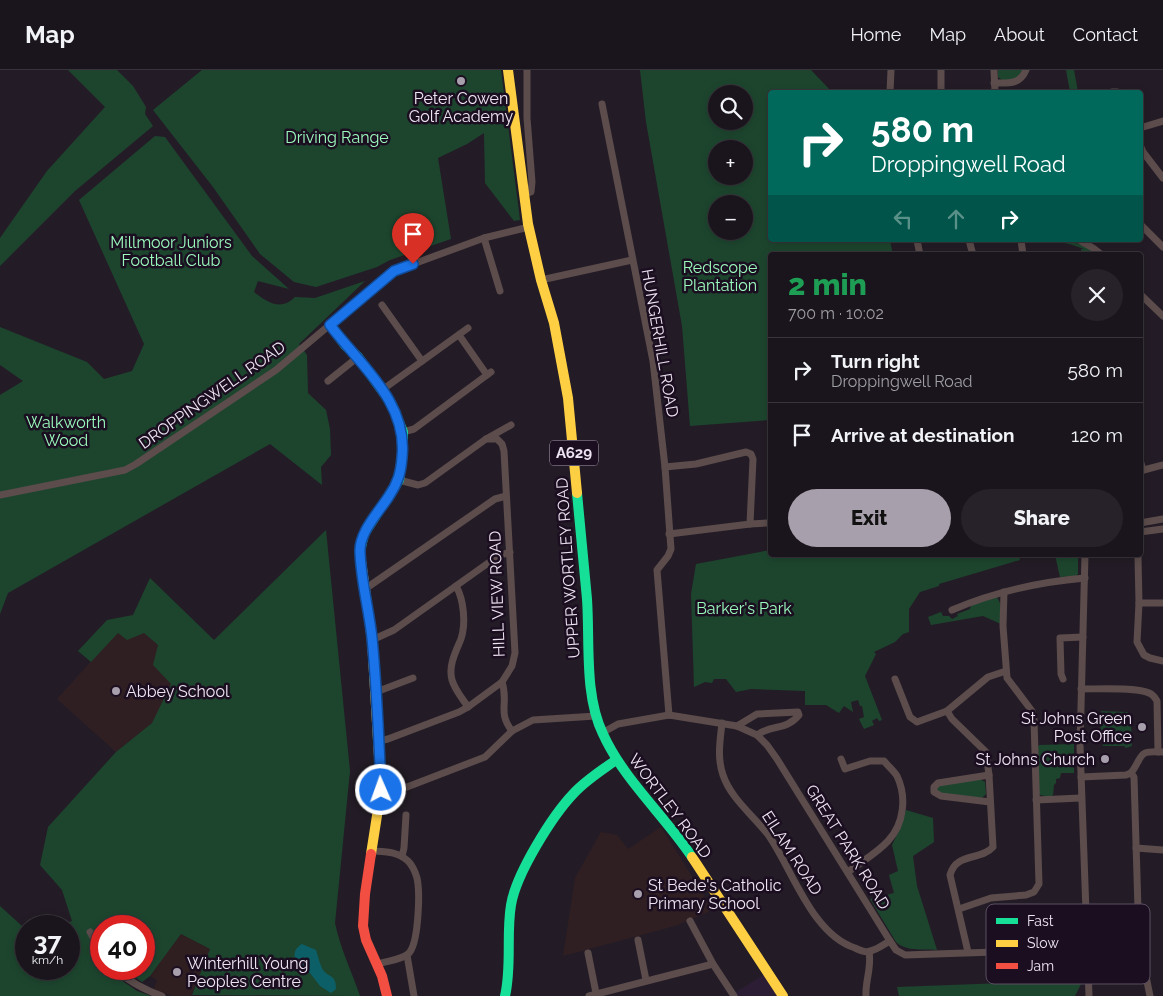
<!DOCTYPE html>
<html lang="en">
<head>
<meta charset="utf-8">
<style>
	:root { --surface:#1a151c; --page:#272229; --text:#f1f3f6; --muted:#9f9fa3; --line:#38343b; --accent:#a79fab }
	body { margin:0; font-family:Raleway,sans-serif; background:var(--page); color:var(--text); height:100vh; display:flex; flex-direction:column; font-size:19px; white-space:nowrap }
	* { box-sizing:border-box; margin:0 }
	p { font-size:16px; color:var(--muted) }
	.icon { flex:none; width:28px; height:28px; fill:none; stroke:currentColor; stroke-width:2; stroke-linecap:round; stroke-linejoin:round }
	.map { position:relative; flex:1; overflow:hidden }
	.details { position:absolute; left:768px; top:182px; width:375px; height:305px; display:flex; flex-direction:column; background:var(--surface); border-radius:5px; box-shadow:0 2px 8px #0003,0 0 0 1px var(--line) }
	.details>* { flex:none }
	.guide { position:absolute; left:768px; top:20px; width:375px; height:152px; border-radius:5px; box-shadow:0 2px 8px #0003,0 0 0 1px var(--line); background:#00695c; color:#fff; overflow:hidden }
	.buttons { position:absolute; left:708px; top:15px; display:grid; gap:10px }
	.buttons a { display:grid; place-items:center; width:45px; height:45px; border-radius:50%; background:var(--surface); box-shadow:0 2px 8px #0003,0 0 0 1px var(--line); font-size:25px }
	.speed { position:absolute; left:15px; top:845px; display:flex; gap:10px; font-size:25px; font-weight:700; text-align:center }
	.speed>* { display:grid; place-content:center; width:65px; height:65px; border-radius:50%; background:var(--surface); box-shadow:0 2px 8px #0003,0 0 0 1px var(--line); line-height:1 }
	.speed small { font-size:12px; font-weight:400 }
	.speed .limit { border:8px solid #d22; background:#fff; color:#111 }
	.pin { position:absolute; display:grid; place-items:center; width:42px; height:42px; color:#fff; margin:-51px -21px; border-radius:50% 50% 50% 0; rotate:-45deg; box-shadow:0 0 5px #0007 }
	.pin .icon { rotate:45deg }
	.me { position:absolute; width:55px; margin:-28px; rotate:358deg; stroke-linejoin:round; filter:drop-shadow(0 0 4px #0008) }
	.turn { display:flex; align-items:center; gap:18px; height:105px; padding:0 20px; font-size:22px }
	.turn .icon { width:65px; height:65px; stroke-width:2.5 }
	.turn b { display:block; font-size:35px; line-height:42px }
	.lanes { display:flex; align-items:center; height:48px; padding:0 20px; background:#0003; justify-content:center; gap:25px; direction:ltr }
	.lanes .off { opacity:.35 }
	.round { display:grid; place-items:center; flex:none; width:52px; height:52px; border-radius:26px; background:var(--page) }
	.overview { display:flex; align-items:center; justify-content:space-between; height:85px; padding:0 20px }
	h1 { font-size:30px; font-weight:800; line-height:38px; color:#1e9e55 }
	.button { display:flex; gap:10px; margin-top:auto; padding:10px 20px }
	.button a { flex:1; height:58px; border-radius:30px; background:var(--accent); color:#111; font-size:20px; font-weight:800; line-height:58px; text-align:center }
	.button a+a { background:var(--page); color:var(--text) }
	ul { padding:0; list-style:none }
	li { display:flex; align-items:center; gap:15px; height:65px; padding:0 20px; border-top:1px solid var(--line) }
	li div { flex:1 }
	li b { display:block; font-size:19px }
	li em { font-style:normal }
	header { display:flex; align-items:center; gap:30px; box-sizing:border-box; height:70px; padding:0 25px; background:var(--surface); border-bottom:1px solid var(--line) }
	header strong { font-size:24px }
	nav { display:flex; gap:28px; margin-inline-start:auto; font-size:18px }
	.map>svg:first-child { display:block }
	.built { fill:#2d1d34 }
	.industrial { fill:#301f21 }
	.education { fill:#301f22 }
	.green { fill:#1d452e; fill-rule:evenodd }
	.water { fill:#0d5f67 }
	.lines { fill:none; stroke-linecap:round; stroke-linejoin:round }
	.street { stroke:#5c4c4c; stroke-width:7 }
	.fast { stroke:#16e098; stroke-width:10 }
	.slow { stroke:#ffcf43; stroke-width:10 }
	.jam { stroke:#f24e42; stroke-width:10 }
	.route-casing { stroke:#114b97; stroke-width:12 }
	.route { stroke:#1a73e8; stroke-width:9 }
	.poi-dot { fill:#a79fab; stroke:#1b0e21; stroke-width:2 }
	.labels { text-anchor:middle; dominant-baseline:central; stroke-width:5; stroke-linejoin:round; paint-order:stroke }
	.shield { fill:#1b0e21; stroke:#afa4b3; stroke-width:1 }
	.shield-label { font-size:15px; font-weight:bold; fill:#eee5f2 }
	.poi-label { font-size:16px; fill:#eee5f2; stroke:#1b0e21; text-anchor:start }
	.park-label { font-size:16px; fill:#9afabc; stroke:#1b0e21 }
	.street-label { font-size:16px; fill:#eee5f2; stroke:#1b0e21 }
	.key { fill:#1b0e21; stroke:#5a4e60; stroke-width:1 }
	.key-label { font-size:14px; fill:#eee5f2 }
</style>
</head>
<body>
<header>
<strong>Map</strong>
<nav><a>Home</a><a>Map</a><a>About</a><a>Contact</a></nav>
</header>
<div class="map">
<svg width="1163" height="926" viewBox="0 0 1163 926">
	<rect width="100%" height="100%" fill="#231c26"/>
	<path class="built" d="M768,902L783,926H734L733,924Z"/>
	<path class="industrial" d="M181,864L210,879L191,926H172L154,919L157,910L150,906Z"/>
	<g class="education">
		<path d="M118,562H143L158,575L154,595L172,613L152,653L116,682L57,629Z"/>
		<path d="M661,757L713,840L675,856L563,886L575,808L601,762L617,765L628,779Z"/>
	</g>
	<g class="green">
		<path d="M68,0H117L133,16L146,37L145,44L153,56L75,121L0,196V168L47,101L105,37Z"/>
		<path d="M202,0H501L520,150L514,151L485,113L484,63L467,74L438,88L451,169L390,190L377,197L316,217L294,212L260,184L213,117L153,40Z"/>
		<path d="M640,0H811L832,22H770V170H890L893,185H770V350L690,356L682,256L646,52ZM716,24H744V51H716ZM716,79H744V106H716ZM716,134H744V161H716Z"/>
		<path d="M998,0H1023L1016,10H1002L998,7Z"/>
		<path d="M1066,0H1074L1078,22H1070Z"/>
		<path d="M155,66L165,67L252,186L289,219L258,211L254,222C268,233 281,241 295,227L315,228L365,211L299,274L307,285L308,323L326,340L330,359L331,385L321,397L322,415L270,374L8,523L0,544V325L23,311L0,295V257L87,292L104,309L132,301L144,274L79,130Z"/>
		<path d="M1039,170C1059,170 1080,169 1095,184L1082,185L1081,179H1084C1067,172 1052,170 1034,173L1033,171Z"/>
		<path d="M326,460L350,701L335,853C340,878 352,902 360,926L192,925L210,879L181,864L150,906L142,912L123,899H144V856H101V877L89,864L101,891V899H105L137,921L151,926H0V836L22,856L26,857V899H69V856H56L72,851L62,820L40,795L48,757L116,682L152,653L171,614L153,595L158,575L144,563L127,570L118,563L91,592L78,581L107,550L133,545L150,508L214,570Z"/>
		<path d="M770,480V485H1019L1020,490L939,514V516L920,522L909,539V562L903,564L895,572L874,582L876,584L865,606L882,650L879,651L877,648L872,651L874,655L864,659L859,649L864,647L862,636H860L858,630L851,632L853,642L844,636L839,643L826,635H805V621L751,619L736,622L726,609H714L712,613L705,612L694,617L691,524L696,494Z"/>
		<path d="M1055,485H1078L1077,488H1078V504L1076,506L1060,507Z"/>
		<path d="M997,527L1000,533L1001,554L983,546L931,555L928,547L941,542L943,546H949L952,549L958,546L957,544L970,539L971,535Z"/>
		<path d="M1101,641L1128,642V653H1131L1132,676L1126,678L1124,676H1103L1102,673H1100Z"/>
		<path d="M1074,674V703H1061L1060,708L1056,709V713L1054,715L1053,725L1050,727L1040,725L1038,722L1037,678L1039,675Z"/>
		<path d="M980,709L985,712L986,724L982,728L938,723L936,718L938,716Z"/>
		<path d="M906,740L933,748L934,772L913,786L917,816L937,880C923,879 907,882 896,872L870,829L894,823L889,805L898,801L892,775L899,761Z"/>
		<path d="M1083,910L1075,926H899L897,917Z"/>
	</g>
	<path class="water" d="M302,874L316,880C318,886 320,895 323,900C329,908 336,904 336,919L331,923L320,916L310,903L295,892C294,883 294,879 302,874Z"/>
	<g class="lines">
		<g class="street">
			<path d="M994,0L995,22"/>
			<path d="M994,13C1008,13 1020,15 1026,0"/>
			<path d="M890,22L891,0"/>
			<path d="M941,22V0"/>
			<path d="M1112,22H1117"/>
			<path d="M602,34L653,291L665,397L671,479L668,486L657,500L669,645"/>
			<path d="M1140,58L1163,51"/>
			<path d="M1140,75L1143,82L1163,108"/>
			<path d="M524,124L531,122L532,112L527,48V0"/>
			<path d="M1140,154L1163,177"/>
			<path d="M484,168L500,221"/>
			<path d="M917,170L920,185"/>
			<path d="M969,170L973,185"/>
			<path d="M1021,170L1023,185"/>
			<path d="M1079,170L1093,178L1102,185"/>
			<path d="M541,210L632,190"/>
			<path d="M1140,224L1163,246"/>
			<path d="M382,235L422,291"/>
			<path d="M459,265L487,305"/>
			<path d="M328,311L358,287"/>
			<path d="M382,320L468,258"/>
			<path d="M403,362L414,359L491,302"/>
			<path d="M1140,390L1143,400"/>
			<path d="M665,397L696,394L746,382L751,384L753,389L750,454L669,464"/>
			<path d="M1140,401L1163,395"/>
			<path d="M399,410L418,415L425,413L486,369L511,355"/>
			<path d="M0,425L125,400L136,394L276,300L394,201L484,168L529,157"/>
			<path d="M1140,453L1163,449"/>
			<path d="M750,454L767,453"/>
			<path d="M1140,462L1163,459"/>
			<path d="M1085,485L1080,675L1089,926"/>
			<path d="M1138,487L1139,533L1137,572L1144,585L1150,588L1163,591"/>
			<path d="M456,516C464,530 466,554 461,569C456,581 448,596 452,610C455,620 462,628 468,637"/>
			<path d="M365,519L495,429L506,426"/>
			<path d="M1139,533H1163"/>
			<path d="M952,540C994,522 1039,512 1085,508"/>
			<path d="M372,570L394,560L498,486L510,482"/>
			<path d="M895,609L910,647L917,652L947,641L988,607L1006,601"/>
			<path d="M1063,609L1061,604L1060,568L1083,567"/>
			<path d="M502,612C509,633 497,642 512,661"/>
			<path d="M1081,619C1096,619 1137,617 1149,623C1153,624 1155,628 1157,631L1158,682"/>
			<path d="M376,622L413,608"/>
			<path d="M947,641L952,649L986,682L989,705L993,777C981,791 956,782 950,805L968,882"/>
			<path d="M722,653C720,671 717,688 723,705C731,729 754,746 769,766C793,801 812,864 855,878C859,880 866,883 870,881C877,880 884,874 890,871"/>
			<path d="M737,656L757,644L798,642L799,645C786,661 772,654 757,665"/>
			<path d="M602,663L618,654L669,645L737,656L757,665L767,675L777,689L890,871L896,880L905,885L1087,879"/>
			<path d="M379,671L388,669L459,642L468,637L502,612L512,596L515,583L504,381L502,374L497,369H486"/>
			<path d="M841,689L845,699L870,691H884C888,696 894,701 897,706C907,727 904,754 888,771C877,783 861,792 848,802"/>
			<path d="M1131,703L1134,707L1139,872L1150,926"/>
			<path d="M1131,703C1144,686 1136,680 1163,682"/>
			<path d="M989,705L938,713L934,717V722L941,726L990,732"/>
			<path d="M1081,707L1126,705L1131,703"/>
			<path d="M381,720L407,717L485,687L512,661L533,650L596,646"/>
			<path d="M1036,730L1081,728"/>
			<path d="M1136,778L1163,780"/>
			<path d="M371,781C385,782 397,781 408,791C413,796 415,801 417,808C420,822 419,875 408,884C401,890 386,891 378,894"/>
			<path d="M402,786L404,778L406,745"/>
			<path d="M959,839L991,828L1026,825L1034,822L1039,814L1034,650L1032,641L1007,608L1003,556L1004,522"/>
			<path d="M690,851L713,894L734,926"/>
			<path d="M90,862L101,883"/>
			<path d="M638,870L646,910"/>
			<path d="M588,883L596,923"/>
			<path d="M407,885L414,926"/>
			<path d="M114,899C129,911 144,920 162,926"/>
			<path d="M589,926L713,894"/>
			<path d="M866,926C865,911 872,897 869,882"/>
		</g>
		<g class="fast">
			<path d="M330,255L345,275L358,287L391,333L403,362V383L399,410L364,464L360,481L361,491"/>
			<path d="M577,423C580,458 584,494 587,529C590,572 584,625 603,664C624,710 664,745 692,787"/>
			<path d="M505,926C512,896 506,865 511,835C516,804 552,746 574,723C586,710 602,700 616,690"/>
		</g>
		<g class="slow">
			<path d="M508,0L528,154L541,210L554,253L568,328L577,423"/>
			<path d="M361,491L372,570L381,720L371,784"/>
			<path d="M692,787L783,926"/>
		</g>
		<path class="jam" d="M371,784L365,824L363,856L366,870L382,906L387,926"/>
	</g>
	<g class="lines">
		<g class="route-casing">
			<path id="route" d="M381,720C379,669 377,619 372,568C369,540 361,511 360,482C359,462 379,442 389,426C398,413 401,402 402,387C408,332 360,295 330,255L394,201L413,194"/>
		</g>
		<use href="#route" class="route"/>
	</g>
	<g class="poi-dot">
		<circle cx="461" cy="11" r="5"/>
		<circle cx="116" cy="621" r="5"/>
		<circle cx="1142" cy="657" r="5"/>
		<circle cx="1105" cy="689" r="5"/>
		<circle cx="638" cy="824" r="5"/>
		<circle cx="177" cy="902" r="5"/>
	</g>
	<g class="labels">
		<rect class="shield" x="550" y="370.5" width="48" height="25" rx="4"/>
		<g class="shield-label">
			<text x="574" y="383">A629</text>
		</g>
		<g class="poi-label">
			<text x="461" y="28" text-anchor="middle">Peter Cowen<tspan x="461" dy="18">Golf Academy</tspan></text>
			<text x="126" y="621">Abbey School</text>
			<text x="1132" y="648" text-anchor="end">St Johns Green<tspan x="1132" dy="18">Post Office</tspan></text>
			<text x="1095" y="689" text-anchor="end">St Johns Church</text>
			<text x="648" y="815">St Bede's Catholic<tspan x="648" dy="18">Primary School</tspan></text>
			<text x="187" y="893">Winterhill Young<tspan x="187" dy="18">Peoples Centre</tspan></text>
		</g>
		<g class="park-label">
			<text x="337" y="67">Driving Range</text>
			<text x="171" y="172">Millmoor Juniors<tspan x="171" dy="18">Football Club</tspan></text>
			<text x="720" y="197">Redscope<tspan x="720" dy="18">Plantation</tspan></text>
			<text x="66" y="352">Walkworth<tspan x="66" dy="18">Wood</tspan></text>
			<text x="744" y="538">Barker's Park</text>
		</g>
		<g class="street-label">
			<text transform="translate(660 273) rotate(80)">HUNGERHILL ROAD</text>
			<text transform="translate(212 325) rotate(-35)">DROPPINGWELL ROAD</text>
			<text transform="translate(568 498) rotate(-94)">UPPER WORTLEY ROAD</text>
			<text transform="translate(497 524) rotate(-92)">HILL VIEW ROAD</text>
			<text transform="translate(670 736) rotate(53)">WORTLEY ROAD</text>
			<text transform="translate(848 777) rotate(58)">GREAT PARK ROAD</text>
			<text transform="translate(792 783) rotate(57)">EILAM ROAD</text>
		</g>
	</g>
	<rect x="986" y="834" width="164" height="80" rx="8" class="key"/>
	<rect x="996" y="848" width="22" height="6" fill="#16e098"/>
	<rect x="996" y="870" width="22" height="7" fill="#ffcf43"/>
	<rect x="996" y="893" width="22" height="6" fill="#f24e42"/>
	<g class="key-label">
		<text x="1027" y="856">Fast</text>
		<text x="1027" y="878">Slow</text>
		<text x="1027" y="901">Jam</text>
	</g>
</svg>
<div class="buttons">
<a><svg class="icon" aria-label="search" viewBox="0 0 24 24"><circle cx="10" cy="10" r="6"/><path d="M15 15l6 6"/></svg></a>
<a>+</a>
<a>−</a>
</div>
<div class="speed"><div>37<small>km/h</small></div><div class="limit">40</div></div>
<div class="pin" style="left:413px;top:194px;background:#d93025"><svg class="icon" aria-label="arrive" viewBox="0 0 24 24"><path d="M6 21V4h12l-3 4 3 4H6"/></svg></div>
<svg class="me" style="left:381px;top:720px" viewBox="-20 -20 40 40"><circle r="17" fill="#1a73e8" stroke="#fff" stroke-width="3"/><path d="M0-11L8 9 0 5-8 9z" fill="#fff"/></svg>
<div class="guide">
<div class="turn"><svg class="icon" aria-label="right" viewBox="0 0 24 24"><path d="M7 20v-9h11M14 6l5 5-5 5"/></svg><div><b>580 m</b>Droppingwell Road</div></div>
<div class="lanes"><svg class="icon off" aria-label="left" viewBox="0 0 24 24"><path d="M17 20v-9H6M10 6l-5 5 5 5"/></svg><svg class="icon off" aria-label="ahead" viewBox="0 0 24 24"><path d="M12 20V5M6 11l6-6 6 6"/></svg><svg class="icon" aria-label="right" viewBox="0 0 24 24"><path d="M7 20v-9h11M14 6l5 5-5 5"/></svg></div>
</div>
<section class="details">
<div class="overview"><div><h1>2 min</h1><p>700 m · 10:02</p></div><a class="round"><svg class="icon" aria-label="close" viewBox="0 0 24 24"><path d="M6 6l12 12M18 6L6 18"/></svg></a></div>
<ul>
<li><svg class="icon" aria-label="right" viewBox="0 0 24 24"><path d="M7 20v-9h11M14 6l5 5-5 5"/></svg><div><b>Turn right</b><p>Droppingwell Road</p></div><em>580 m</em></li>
<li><svg class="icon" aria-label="arrive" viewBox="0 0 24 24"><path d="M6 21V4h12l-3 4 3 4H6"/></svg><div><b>Arrive at destination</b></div><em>120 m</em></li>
</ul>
<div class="button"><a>Exit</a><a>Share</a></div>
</section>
</div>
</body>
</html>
